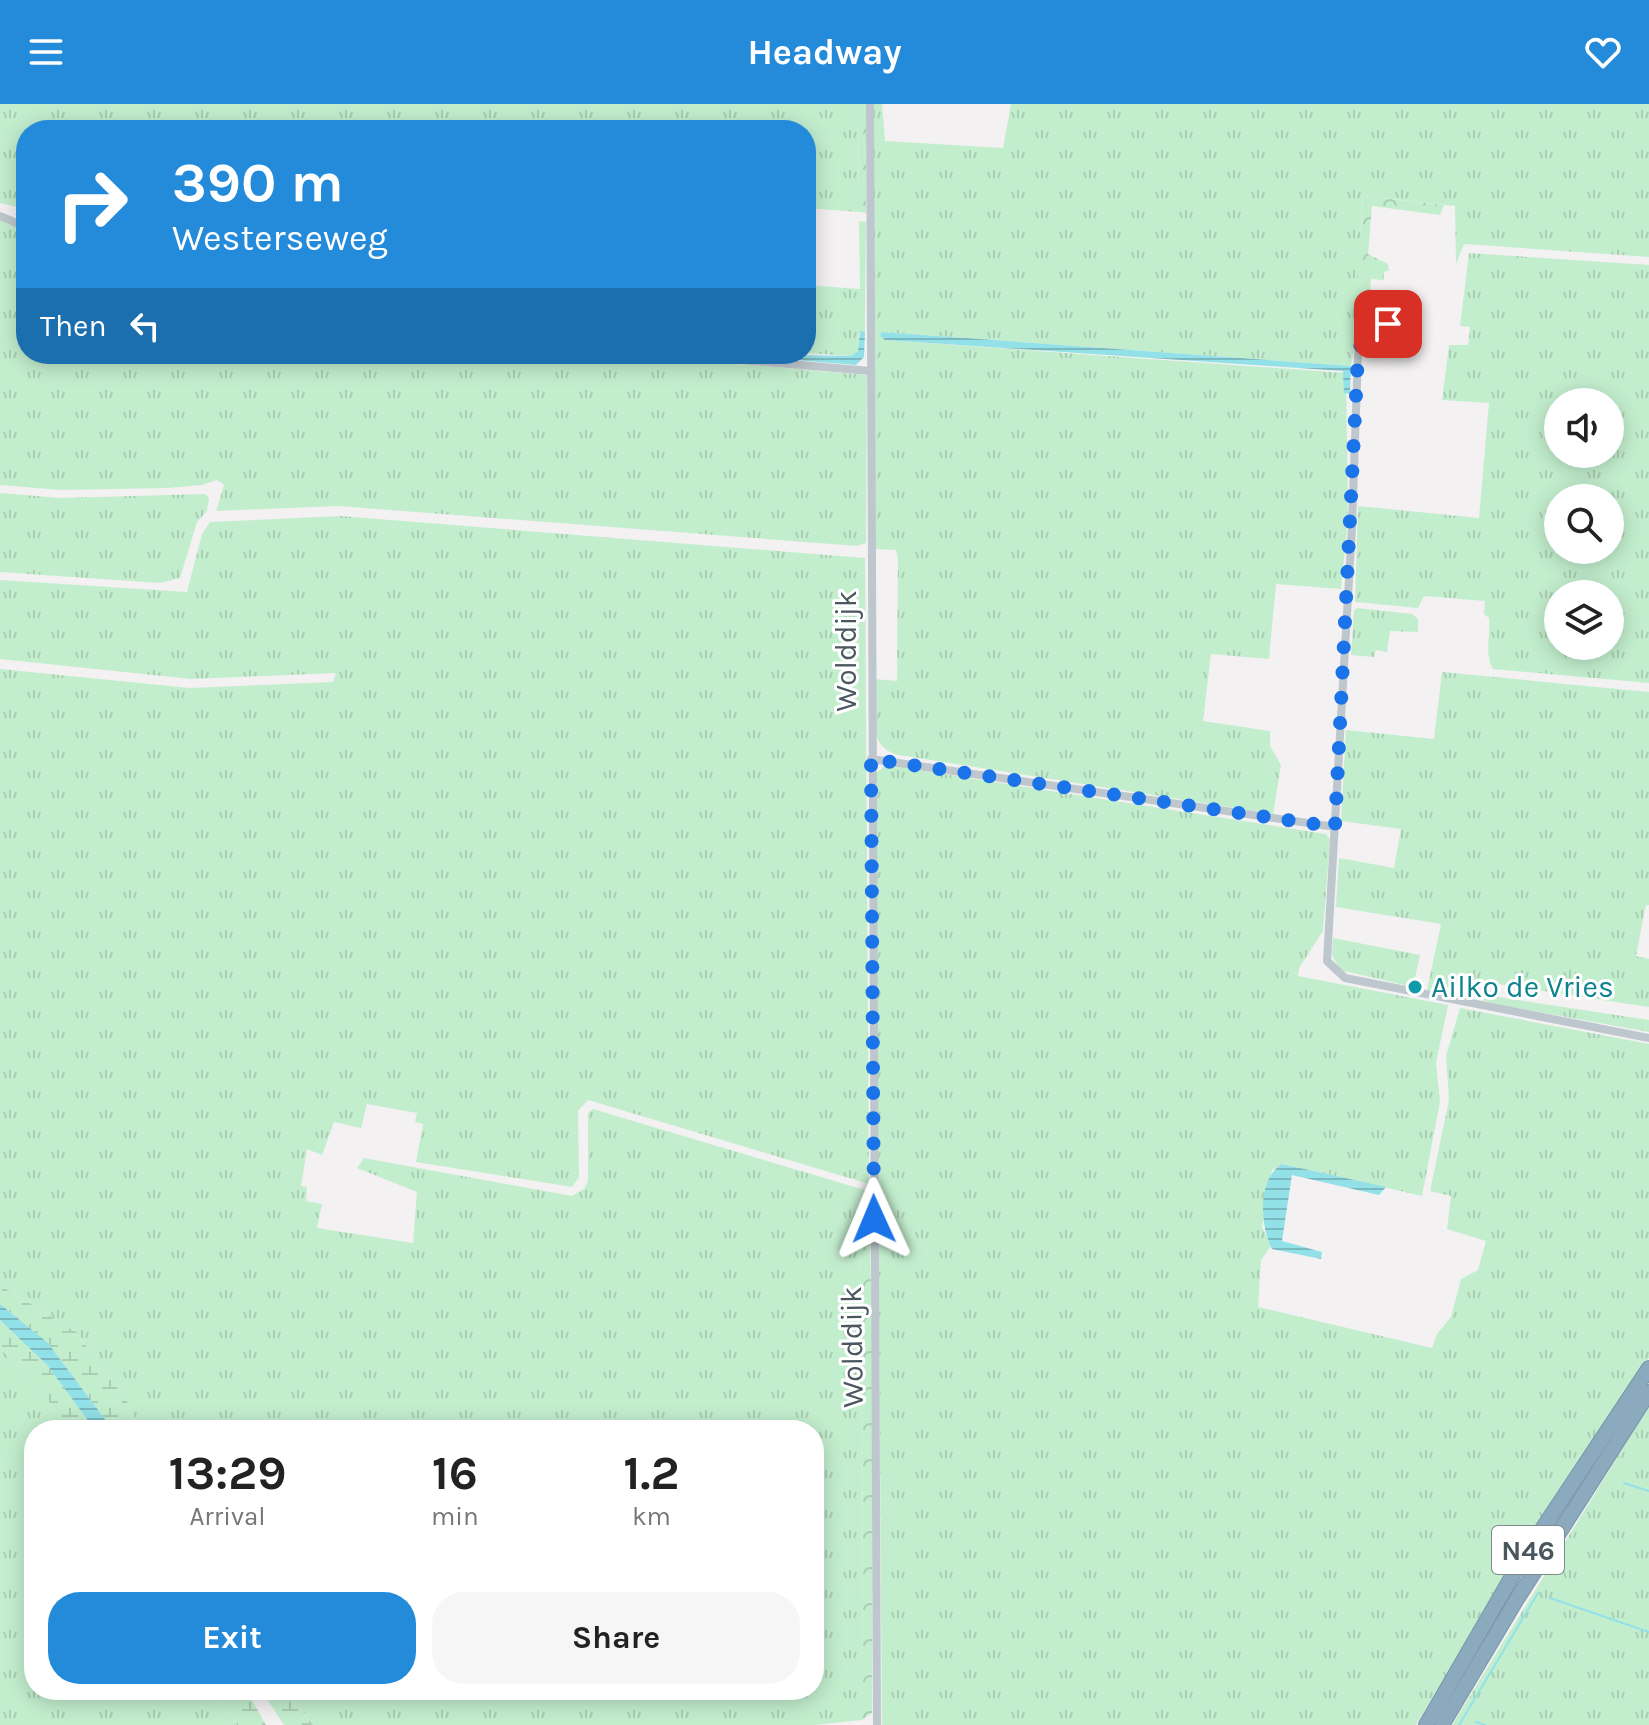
<!DOCTYPE html>
<html lang="en">
<head>
<meta charset="utf-8">
<style>
	:root { --surface:#fff; --page:#f6f6f6; --text:#222; --muted:#767676; --accent:#248bdb }
	body { margin:0; font-family:Karla,sans-serif; background:var(--page); color:var(--text); height:100vh; display:flex; flex-direction:column; font-size:30px; white-space:nowrap }
	* { box-sizing:border-box; margin:0 }
	p { font-size:26px; color:var(--muted) }
	.icon { flex:none; width:44px; height:44px; fill:none; stroke:currentColor; stroke-width:2; stroke-linecap:round; stroke-linejoin:round }
	.map { position:relative; flex:1; overflow:hidden }
	.sheet { position:absolute; left:24px; top:1316px; width:800px; height:280px; display:flex; flex-direction:column; background:var(--surface); border-radius:32px; box-shadow:0 4px 20px #0003 }
	.sheet>* { flex:none }
	.banner { position:absolute; left:16px; top:16px; width:800px; height:244px; border-radius:32px; box-shadow:0 4px 20px #0003; background:#248bdb; color:#fff; overflow:hidden }
	.tools { position:absolute; left:1544px; top:284px; display:grid; gap:16px }
	.tools a { display:grid; place-items:center; width:80px; height:80px; border-radius:50%; background:var(--surface); box-shadow:0 4px 20px #0003; font-size:40px }
	.pin { position:absolute; display:grid; place-items:center; width:68px; height:68px; color:#fff; margin:-34px; border-radius:16px; box-shadow:0 4px 12px #0006 }
	.me { position:absolute; width:88px; margin:-44px; rotate:359deg; stroke-linejoin:round; filter:drop-shadow(0 0 6px #0008) }
	.turn { display:flex; align-items:center; gap:28px; height:168px; padding:0 24px; font-size:36px }
	.turn .icon { width:104px; height:104px; stroke-width:2.5 }
	.turn b { display:block; font-size:56px; line-height:68px }
	.then { display:flex; align-items:center; height:76px; padding:0 24px; background:#0003; gap:16px; font-size:30px }
	.eta { display:flex; justify-content:space-evenly; align-items:center; height:136px; text-align:center }
	.eta b { font-size:48px; font-weight:700; line-height:56px }
	.button { display:flex; gap:16px; margin-top:auto; padding:16px 24px }
	.button a { flex:1; height:92px; border-radius:32px; background:var(--accent); color:#fff; font-size:32px; font-weight:700; line-height:92px; text-align:center }
	.button a+a { background:var(--page); color:var(--text) }
	header { display:flex; justify-content:space-between; align-items:center; height:104px; padding:0 24px; background:var(--accent); color:#fff; font-size:36px; font-weight:700 }
	.map>svg:first-child { display:block }
	.grass { fill:url(#grass-tufts); fill-rule:evenodd }
	.forest { fill:url(#forest-crowns) }
	.wetland { fill:url(#wetland-marsh) }
	.water { fill:url(#water-rules) }
	.lines { fill:none; stroke-linecap:round; stroke-linejoin:round }
	.stream { stroke:#93e1e8; stroke-width:2 }
	.highway-casing { stroke:#7795a8; stroke-width:16 }
	.street { stroke:#bec7cd; stroke-width:8 }
	.highway { stroke:#8caabd; stroke-width:14 }
	.route { stroke:#1a73e8; stroke-width:14; stroke-dasharray:0 25.2 }
	.culture-dot { fill:#0f9aa8; stroke:#fff; stroke-width:3 }
	.labels { text-anchor:middle; dominant-baseline:central; stroke-width:6; stroke-linejoin:round; paint-order:stroke }
	.shield { fill:#fff; stroke:#80898e; stroke-width:2 }
	.shield-label { font-size:28px; font-weight:bold; fill:#4a575e }
	.street-label { font-size:30px; fill:#4a575e; stroke:#fff }
	.culture-label { font-size:30px; fill:#0d838f; stroke:#fff; text-anchor:start }
</style>
</head>
<body>
<header><svg class="icon" aria-label="menu" viewBox="0 0 24 24"><path d="M4 6h16M4 12h16M4 18h16"/></svg>Headway<svg class="icon" aria-label="heart" viewBox="0 0 24 24"><path d="M12 20l-8-8c-3-5 5-10 8-4 3-6 11-1 8 4z"/></svg></header>
<div class="map">
<svg width="1649" height="1621" viewBox="0 0 1649 1621">
	<defs>
		<pattern id="grass-tufts" width="24" height="20" patternUnits="userSpaceOnUse" patternTransform="scale(2)"><rect width="24" height="20" fill="#c3eece"/><path d="M3 7l-1-3M5 7V3M7 7l1-3M15 17l-1-3M17 17v-4M19 17l1-3" fill="none" stroke="#a9ceb3"/></pattern>
		<pattern id="forest-crowns" width="20" height="18" patternUnits="userSpaceOnUse" patternTransform="scale(2)"><rect width="20" height="18" fill="#c3eece"/><path d="M2 6a3 3 0 1 1 6 0M12 15a3 3 0 1 1 6 0" fill="none" stroke="#a9ceb3"/></pattern>
		<pattern id="wetland-marsh" width="20" height="14" patternUnits="userSpaceOnUse" patternTransform="scale(2)"><rect width="20" height="14" fill="#c3eece"/><path d="M1 5h8M5 5V1M11 12h8M15 12V8" fill="none" stroke="#a9ceb3"/></pattern>
		<pattern id="water-rules" width="6" height="5" patternUnits="userSpaceOnUse" patternTransform="scale(2)"><rect width="6" height="5" fill="#93e1e8"/><path d="M0 2.5h6" fill="none" stroke="#7ab9bf"/></pattern>
	</defs>
	<rect width="100%" height="100%" fill="#f3f1f2"/>
	<g class="grass">
		<path d="M0,0H858L859,108L806,104V26H26V105L0,99Z"/>
		<path d="M874,0H882L885,37L1003,44L1011,0H1649V153L1464,140L1456,160L1455,102L1363,92C1358,149 1361,206 1351,262L882,228L885,236L1346,269L1348,413L1341,485L1276,480L1269,555L1211,550L1203,617L1270,627V642L1281,661L1273,710L899,651C865,644 874,603 874,575L897,577L898,454L896,446L874,445Z"/>
		<path d="M0,114L26,126V250H619L867,271L866,439L857,442L338,402L216,407L224,381L217,376L202,381L168,384L61,386L0,381Z"/>
		<path d="M859,117L866,118L865,228L859,229L858,247L851,252L806,249V181L860,185Z"/>
		<path d="M1469,149L1649,161V579L1493,565C1484,550 1491,531 1489,514L1484,510L1485,497L1424,492L1418,504L1355,498L1358,402L1479,414L1489,299L1442,296L1449,241H1468L1470,223L1460,222ZM1558,298H1610V350H1558ZM1558,394H1610V446H1558ZM1558,490H1610V542H1558Z"/>
		<path d="M0,389L61,394L205,390L209,394L207,407L197,418L180,474L160,479L0,468Z"/>
		<path d="M340,412L865,454L869,1080L588,996L578,1007L579,1073L572,1083L416,1058L423,1020L415,1018L417,1009L367,1000L361,1024L334,1018L322,1051L307,1045L301,1082L307,1083L306,1097L322,1100L317,1124L413,1139L417,1088L357,1064L364,1054L572,1092L584,1085L588,1077V1009L593,1005L858,1084L863,1234L862,1616L815,1621H313L285,1586H814V1326H140L127,1297L76,1228L0,1181V565L190,584L333,578L336,569L191,575L0,555V476L187,488L202,430L210,418Z"/>
		<path d="M1357,504L1412,510L1418,515V528L1390,527L1387,548L1376,546L1374,553L1351,551L1354,506Z"/>
		<path d="M1442,568L1649,588V801H1646L1636,852L1649,855V903L1472,876L1439,888L1427,886L1441,820L1336,803L1339,754L1394,764L1401,725L1341,717L1346,626L1434,635Z"/>
		<path d="M886,661L1326,730L1330,736L1323,827L1299,864L1298,872L1448,901L1436,959L1440,998L1422,1092L1283,1060L1272,1066L1262,1123L1271,1142L1261,1156L1258,1203L1432,1244L1437,1230L1451,1213L1461,1175L1478,1166L1486,1137L1447,1125L1451,1092L1430,1087L1449,996L1446,952L1460,904L1649,940V1254L1512,1461L1416,1621H882L875,670Z"/>
		<path d="M1333,834L1420,851L1413,883L1340,866L1332,851Z"/>
		<path d="M1478,890L1649,916V928L1495,900L1478,895Z"/>
		<path d="M0,1244L45,1291L66,1326H34V1586H216L237,1621H0Z"/>
		<path d="M1649,1302V1621H1452Z"/>
	</g>
	<g class="forest">
		<path d="M858,0H866V109L859,108Z"/>
		<path d="M1363,92L1444,101L1440,111L1372,102L1368,150L1388,160L1389,166L1384,168V176L1371,175L1369,199L1379,205L1377,211L1356,205Z"/>
		<path d="M858,1084L869,1087L873,1275L872,1609L862,1616L863,1234Z"/>
	</g>
	<g class="wetland">
		<path d="M0,1181L76,1228L127,1297L140,1326H113L48,1239L0,1200Z"/>
		<path d="M0,1216L47,1261L95,1326H66L45,1291L0,1244Z"/>
		<path d="M216,1586H246L266,1621H237Z"/>
		<path d="M261,1586H285L313,1621H284Z"/>
	</g>
	<g class="water">
		<path d="M860,227L865,228L864,253L856,261L722,250L851,252L858,247Z"/>
		<path d="M882,228L1351,262L1350,290L1344,289L1343,267L885,236L880,232Z"/>
		<path d="M1282,1060L1386,1083L1379,1091L1292,1071L1282,1137L1322,1148L1321,1155L1272,1145C1260,1122 1257,1075 1282,1060Z"/>
		<path d="M0,1200L48,1239L113,1326H95L47,1261L0,1216Z"/>
	</g>
	<g class="lines">
		<g class="stream">
			<path d="M1624,1379L1649,1387"/>
			<path d="M1550,1494L1649,1528"/>
			<path d="M1476,1618L1485,1621"/>
			<path d="M1459,1621L1538,1489"/>
		</g>
		<g class="highway-casing">
			<g id="highway">
				<path d="M1426,1621L1521,1457L1649,1264"/>
				<path d="M1442,1621L1517,1495L1649,1288"/>
			</g>
		</g>
		<g class="street">
			<path d="M870,0L877,1621"/>
			<path d="M0,112L26,123"/>
			<path d="M1394,221H1374L1363,233L1358,250L1352,423L1327,857L1345,874L1649,934"/>
			<path d="M670,250L871,267"/>
			<path d="M871,655L1335,723"/>
		</g>
		<use href="#highway" class="highway"/>
	</g>
	<g class="lines">
		<path class="route" d="M874,1115L871,655L1335,723L1358,250L1363,233L1374,221L1388,220"/>
	</g>
	<circle class="culture-dot" cx="1415" cy="883" r="8"/>
	<g class="labels">
		<rect class="shield" x="1492" y="1422" width="72" height="48" rx="6"/>
		<g class="shield-label">
			<text x="1528" y="1446">N46</text>
		</g>
		<g class="street-label">
			<text transform="translate(846 547) rotate(-90)">Wolddijk</text>
			<text transform="translate(852 1243) rotate(-91)">Wolddijk</text>
		</g>
		<g class="culture-label">
			<text x="1431" y="883">Ailko de Vries</text>
		</g>
	</g>
</svg>
<div class="tools">
<a><svg class="icon" aria-label="sound" viewBox="0 0 24 24"><path d="M4 9h4l5-4v14l-5-4H4zM17 9q2 3 0 6"/></svg></a>
<a><svg class="icon" aria-label="search" viewBox="0 0 24 24"><circle cx="10" cy="10" r="6"/><path d="M15 15l6 6"/></svg></a>
<a><svg class="icon" aria-label="layers" viewBox="0 0 24 24"><path d="M12 4l9 5-9 5-9-5zM3 14l9 5 9-5"/></svg></a>
</div>
<div class="pin" style="left:1388px;top:220px;background:#d93025"><svg class="icon" aria-label="arrive" viewBox="0 0 24 24"><path d="M6 21V4h12l-3 4 3 4H6"/></svg></div>
<svg class="me" style="left:874px;top:1115px" viewBox="-20 -20 40 40"><path d="M0-17L14 15 0 8-14 15z" fill="#1a73e8" stroke="#fff" stroke-width="4"/></svg>
<div class="banner">
<div class="turn"><svg class="icon" aria-label="right" viewBox="0 0 24 24"><path d="M7 20v-9h11M14 6l5 5-5 5"/></svg><div><b>390 m</b>Westerseweg</div></div>
<div class="then">Then<svg class="icon" aria-label="left" viewBox="0 0 24 24"><path d="M17 20v-9H6M10 6l-5 5 5 5"/></svg></div>
</div>
<section class="sheet">
<div class="eta">
<div><b>13:29</b><p>Arrival</p></div>
<div><b>16</b><p>min</p></div>
<div><b>1.2</b><p>km</p></div>
</div>
<div class="button"><a>Exit</a><a>Share</a></div>
</section>
</div>
</body>
</html>
